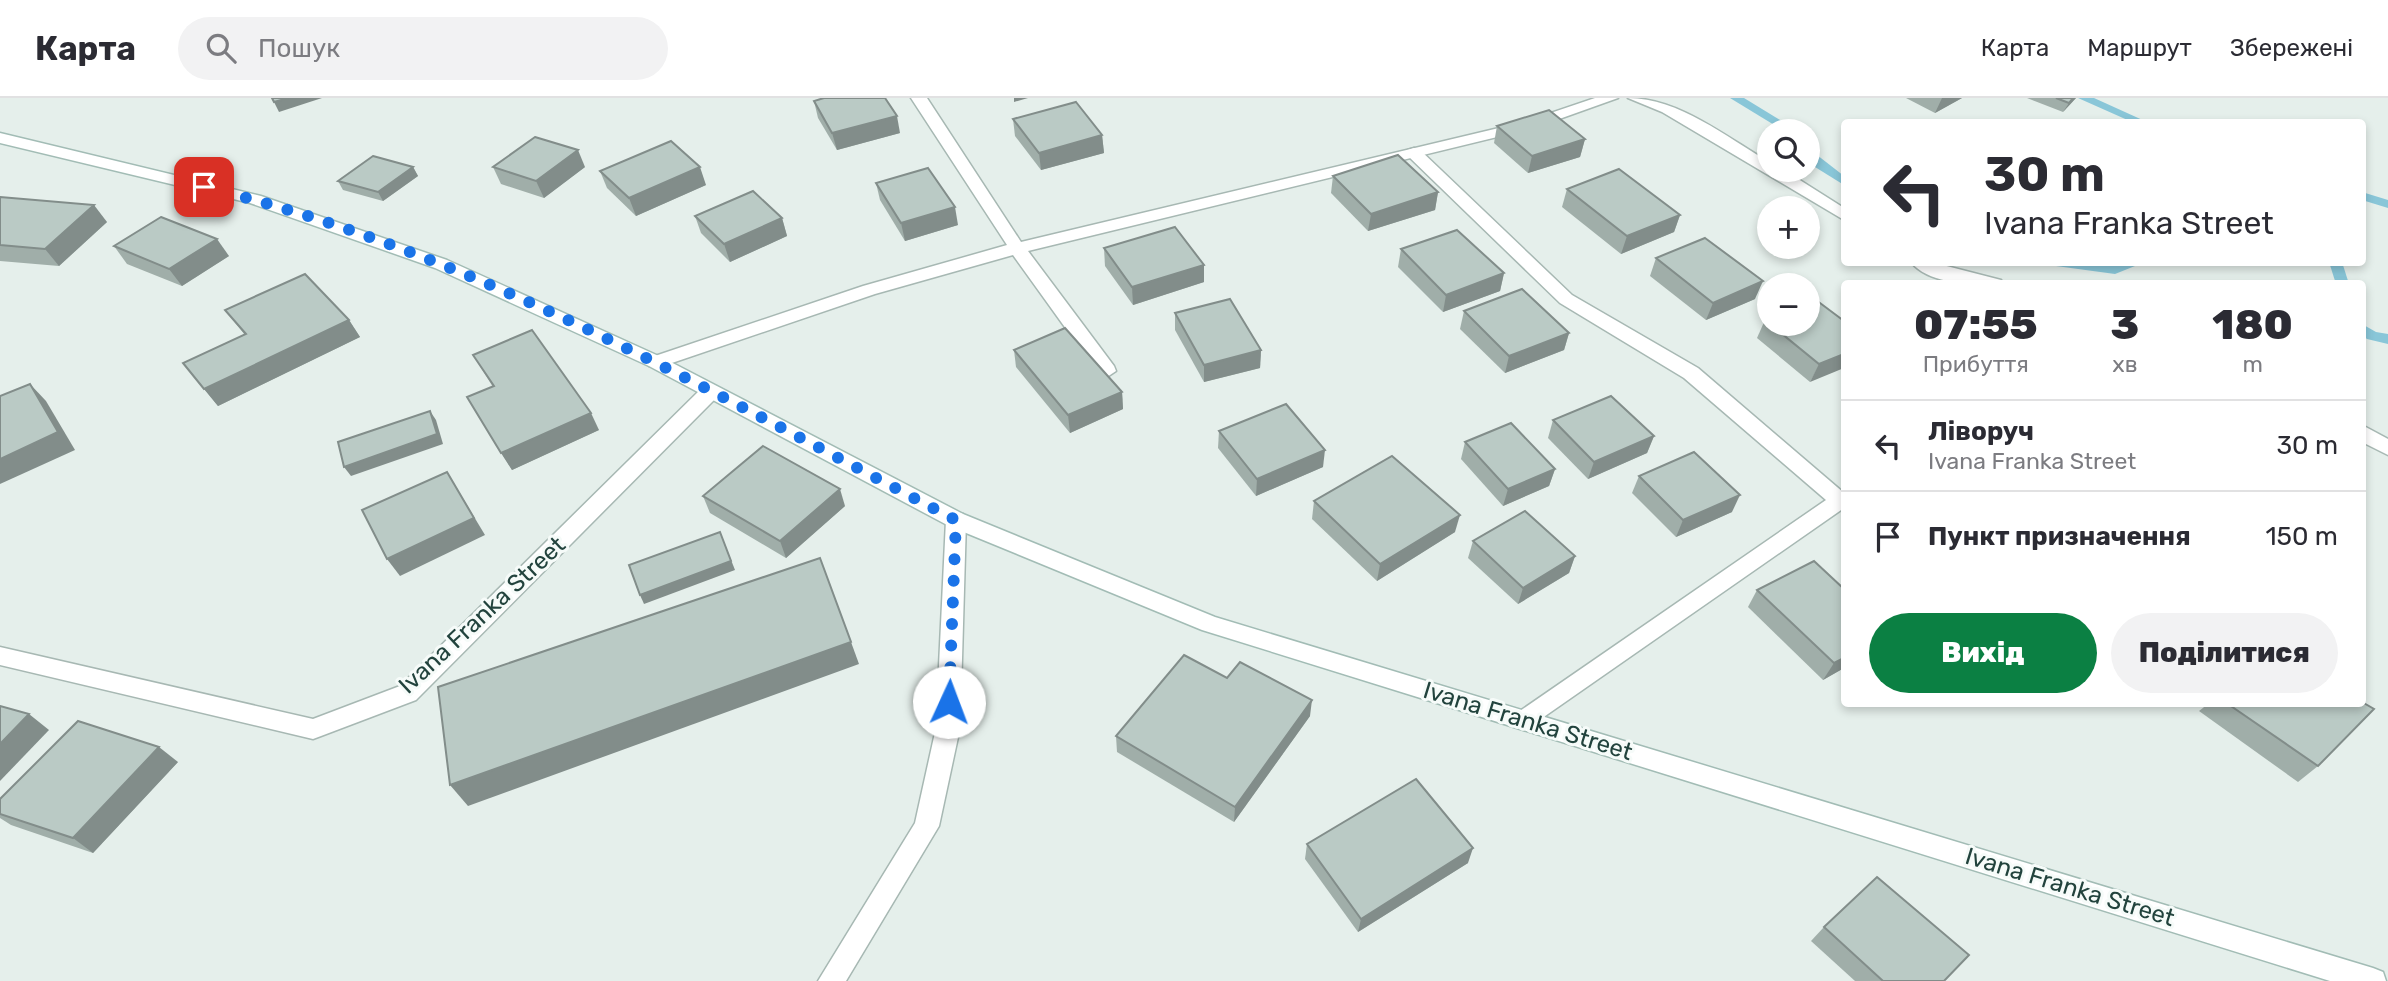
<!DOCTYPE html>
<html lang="uk">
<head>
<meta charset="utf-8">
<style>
	:root { --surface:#fff; --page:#f2f2f3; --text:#2b2b33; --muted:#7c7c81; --line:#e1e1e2; --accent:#0b8043 }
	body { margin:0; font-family:Rubik,sans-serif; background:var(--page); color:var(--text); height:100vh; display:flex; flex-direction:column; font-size:26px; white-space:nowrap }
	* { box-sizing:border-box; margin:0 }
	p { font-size:23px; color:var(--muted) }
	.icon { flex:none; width:38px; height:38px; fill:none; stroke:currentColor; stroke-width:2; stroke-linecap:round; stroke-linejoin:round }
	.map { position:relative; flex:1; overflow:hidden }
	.details { position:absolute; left:1841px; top:182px; width:525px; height:427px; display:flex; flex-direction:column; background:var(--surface); border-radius:7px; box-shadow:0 4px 10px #0003 }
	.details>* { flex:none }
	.top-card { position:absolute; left:1841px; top:21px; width:525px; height:147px; border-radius:7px; box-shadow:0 4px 10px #0003; background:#fff; color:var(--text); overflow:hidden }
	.tools { position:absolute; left:1757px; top:21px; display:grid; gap:14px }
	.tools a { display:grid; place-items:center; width:63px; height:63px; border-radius:50%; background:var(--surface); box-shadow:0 4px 10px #0003; font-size:35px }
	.pin { position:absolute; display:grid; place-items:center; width:60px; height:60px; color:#fff; margin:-30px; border-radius:14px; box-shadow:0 4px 10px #0006 }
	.me { position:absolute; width:77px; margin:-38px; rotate:2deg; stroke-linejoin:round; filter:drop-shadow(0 0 5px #0008) }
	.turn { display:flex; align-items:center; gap:24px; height:147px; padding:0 28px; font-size:32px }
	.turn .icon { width:91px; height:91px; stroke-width:2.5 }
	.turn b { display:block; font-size:49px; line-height:60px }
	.eta { display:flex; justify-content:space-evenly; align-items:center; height:119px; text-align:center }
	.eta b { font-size:42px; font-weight:800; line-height:49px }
	.cta { display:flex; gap:14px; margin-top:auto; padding:14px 28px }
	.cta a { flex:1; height:80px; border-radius:42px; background:var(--accent); color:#fff; font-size:28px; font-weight:800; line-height:80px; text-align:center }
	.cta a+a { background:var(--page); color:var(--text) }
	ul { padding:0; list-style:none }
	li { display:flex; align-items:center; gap:21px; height:91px; padding:0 28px; border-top:2px solid var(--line) }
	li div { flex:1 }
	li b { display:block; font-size:26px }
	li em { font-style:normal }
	header { display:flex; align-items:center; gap:42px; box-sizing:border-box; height:98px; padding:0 35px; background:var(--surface); border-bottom:2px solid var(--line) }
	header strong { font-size:33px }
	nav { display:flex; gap:38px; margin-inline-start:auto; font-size:24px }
	.search { width:490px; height:63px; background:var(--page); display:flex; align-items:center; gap:18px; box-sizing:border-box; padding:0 24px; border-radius:38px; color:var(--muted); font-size:26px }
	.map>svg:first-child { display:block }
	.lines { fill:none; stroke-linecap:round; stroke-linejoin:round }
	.stream { fill:#89c6d8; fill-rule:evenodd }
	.lane-casing { stroke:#a7b8b3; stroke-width:3 }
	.street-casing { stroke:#a7b8b3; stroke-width:3 }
	.secondary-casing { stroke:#a2bcb5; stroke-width:3 }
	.lane { fill:#fff; fill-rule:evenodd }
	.street { fill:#fff; fill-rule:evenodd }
	.secondary { fill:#fff; fill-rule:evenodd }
	.wall { fill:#a0aea9 }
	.shaded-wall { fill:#828d8a }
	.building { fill:#bacac5; stroke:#828d8a; stroke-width:2 }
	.route { stroke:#1a73e8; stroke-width:12; stroke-dasharray:0 21.6 }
	.labels { text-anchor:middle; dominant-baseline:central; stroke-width:6; stroke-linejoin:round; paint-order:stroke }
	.street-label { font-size:24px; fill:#22433d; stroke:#f6fbf9 }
</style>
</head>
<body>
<header>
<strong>Карта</strong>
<div class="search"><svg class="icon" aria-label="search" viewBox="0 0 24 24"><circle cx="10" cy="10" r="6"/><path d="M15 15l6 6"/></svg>Пошук</div>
<nav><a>Карта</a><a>Маршрут</a><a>Збережені</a></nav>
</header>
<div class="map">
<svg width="2388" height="883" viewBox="0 0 2388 883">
	<rect width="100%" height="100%" fill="#e5efeb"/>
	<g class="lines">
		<g class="stream">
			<path d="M1730,0H1744L1798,33H1784Z"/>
			<path d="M2078,0H2094L2147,24H2132Z"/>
			<path d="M1808,50L1844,78V87L1815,69L1808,60Z"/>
			<path d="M2362,94L2388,102V110L2362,102Z"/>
			<path d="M2050,164C2071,164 2091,167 2112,167C2122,168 2134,164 2145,164L2115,176L2056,168Z"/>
			<path d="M2329,164H2342L2349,186H2336Z"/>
			<path d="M2362,226L2376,234L2388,236V246L2367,241L2362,237Z"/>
		</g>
		<g class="lane-casing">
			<path id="lane" d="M1414,50L1420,52L1572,197L1698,270L1844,395V410L1525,632L1517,629L1513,622L1517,615L1826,402L1684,280L1560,205L1408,58V52Z"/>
		</g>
		<g class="street-casing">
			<g id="street">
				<path d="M911,0H927L1021,144L1524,24L1595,0H1618L1534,30L1028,153L1114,268L1116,273L1107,279L1100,278L1013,157L875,196L663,268H649L647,264L649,260L863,188L1007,147Z"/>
				<path d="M1628,0C1679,0 1726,39 1769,64V72H1784L1844,110V122L1662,14Z"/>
				<path d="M1911,164H1931L2001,182L2003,186C1976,186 1930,188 1911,164Z"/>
				<path d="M710,287L719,294L717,299L416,602L321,638L313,641L0,567V549L313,621L400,588L703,289Z"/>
				<path d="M2362,327L2388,341V357L2362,344Z"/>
				<path d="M956,414L963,416L966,422L960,630L939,728L846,883H818L915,725L936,630L946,422L949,416Z"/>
			</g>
		</g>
		<g class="secondary-casing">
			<path id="secondary" d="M0,35L261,98L447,162L663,260L963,416L1215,519L2373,870L2383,874L2386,883H2330L1202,532L949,428L649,268L435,170L250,105L0,45Z"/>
		</g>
		<use href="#lane" class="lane"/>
		<use href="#street" class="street"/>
		<use href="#secondary" class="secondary"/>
	</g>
	<g class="wall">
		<path d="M1906,0H1962L1935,15Z"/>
		<path d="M2027,0H2076L2063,14Z"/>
		<path d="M814,3L900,35L837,52L818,20Z"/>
		<path d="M1013,21L1102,37L1104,55L1041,72L1015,38Z"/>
		<path d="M1497,28L1585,41L1580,59L1528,75L1494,45Z"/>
		<path d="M413,69L418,78L383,103L343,92L338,83Z"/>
		<path d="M493,69H585L544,100L501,86Z"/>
		<path d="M600,73L706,87L636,118L607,90Z"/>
		<path d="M1333,78L1438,94L1435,112L1368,133L1331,95Z"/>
		<path d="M876,85L958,127L905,143L880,102Z"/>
		<path d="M1567,91L1680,117L1674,134L1621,156L1562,109Z"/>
		<path d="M0,99L107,124L59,168L0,163Z"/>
		<path d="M695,118L782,120L787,138L730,164L701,135Z"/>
		<path d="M114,148L229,158L182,188L127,166Z"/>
		<path d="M1104,150L1204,167V184L1133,207L1105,168Z"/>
		<path d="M1401,151L1504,175L1500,193L1443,214L1398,169Z"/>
		<path d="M1656,160L1755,201L1706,222L1650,178Z"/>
		<path d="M225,212L349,222L360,239L218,308L183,265L245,237Z"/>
		<path d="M1464,213L1569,235L1564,252L1505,275L1460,231Z"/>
		<path d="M1175,215L1261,252L1260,270L1204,284L1175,232Z"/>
		<path d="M1765,222L1844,223L1810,284L1757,240Z"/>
		<path d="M1014,252L1122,294L1123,311L1070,335L1016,269Z"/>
		<path d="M473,257L599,332L512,372L467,299L493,289Z"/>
		<path d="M1553,322L1654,338L1647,355L1588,381L1548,340Z"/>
		<path d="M1219,333L1323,369L1256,398L1218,350Z"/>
		<path d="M1465,344L1555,371L1549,388L1503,408L1461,361Z"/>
		<path d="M1639,378L1732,414L1676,439L1632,395Z"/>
		<path d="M703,398L845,408L786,460L710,415Z"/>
		<path d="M1314,403L1455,434L1377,483L1312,421Z"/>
		<path d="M1473,443L1575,458L1569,475L1518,506L1468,460Z"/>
		<path d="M1757,492L1844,570L1823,582L1748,509Z"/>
		<path d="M1227,580L1310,618L1234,724L1117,654L1116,638Z"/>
		<path d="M2208,606H2362L2318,668L2298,684L2199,613Z"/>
		<path d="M178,664L93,755L11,727L0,720V701Z"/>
		<path d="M1307,746L1468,765L1358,834L1305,761Z"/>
		<path d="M1824,829L1944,883H1855L1811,843Z"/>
	</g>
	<g class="shaded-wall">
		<path d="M288,0H322L279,14L274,4Z"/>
		<path d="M1014,0H1028L1014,4Z"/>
		<path d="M1942,0H1962L1935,15Z"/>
		<path d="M2073,0H2076L2063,14L2069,5Z"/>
		<path d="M897,18L900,35L837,52L832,35Z"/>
		<path d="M1102,37L1104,55L1041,72L1039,55Z"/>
		<path d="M1585,41L1580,59L1528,75L1532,58Z"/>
		<path d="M578,52L585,69L544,100L536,83Z"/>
		<path d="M413,69L418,78L383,103L378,94Z"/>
		<path d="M700,69L706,87L636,118L629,100Z"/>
		<path d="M1438,94L1435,112L1368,133L1371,116Z"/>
		<path d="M94,107L107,124L59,168L45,151Z"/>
		<path d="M955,109L958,127L905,143L901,125Z"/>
		<path d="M1680,117L1674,134L1621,156L1627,138Z"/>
		<path d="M782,120L787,138L730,164L724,146Z"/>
		<path d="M217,141L229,158L182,188L169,171Z"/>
		<path d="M1204,167V184L1133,207L1132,189Z"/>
		<path d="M1504,175L1500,193L1443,214L1446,197Z"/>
		<path d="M1763,183L1755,201L1706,222L1713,205Z"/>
		<path d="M349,222L360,239L218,308L204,291Z"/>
		<path d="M1569,235L1564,252L1505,275L1509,258Z"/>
		<path d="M1261,252L1260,270L1204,284V267Z"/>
		<path d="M1844,256V270L1810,284L1819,266Z"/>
		<path d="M30,286L46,303L75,352L0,386V361Z"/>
		<path d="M1122,294L1123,311L1070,335L1068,317Z"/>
		<path d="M430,313L436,322L443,346L351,378L344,369Z"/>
		<path d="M591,315L599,332L512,372L501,355Z"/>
		<path d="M1654,338L1647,355L1588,381L1594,364Z"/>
		<path d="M1325,352L1323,369L1256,398L1257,381Z"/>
		<path d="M1555,371L1549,388L1503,408L1508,391Z"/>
		<path d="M447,374L485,437L400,478L387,461Z"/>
		<path d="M840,391L845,408L786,460L780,443Z"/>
		<path d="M1740,397L1732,414L1676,439L1683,422Z"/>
		<path d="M1460,417L1455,434L1377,483L1380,466Z"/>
		<path d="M720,434L735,472L644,506L640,497Z"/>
		<path d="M1575,458L1569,475L1518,506L1523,490Z"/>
		<path d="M851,544L859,566L468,708L450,687Z"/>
		<path d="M1844,560V570L1823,582L1834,565Z"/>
		<path d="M1312,602L1310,618L1234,724L1235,709Z"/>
		<path d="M29,616L49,632L0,683V646Z"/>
		<path d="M159,649L178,664L93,755L73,740Z"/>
		<path d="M1473,750L1468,765L1358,834L1361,821Z"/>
	</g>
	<g class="building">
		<path d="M272,0H288L274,4Z"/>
		<path d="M824,0H885L897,18L832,35L814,3Z"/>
		<path d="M2056,0H2073L2069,5Z"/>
		<path d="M1076,4L1102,37L1039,55L1013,21Z"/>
		<path d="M1549,12L1585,41L1532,58L1497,28Z"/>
		<path d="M535,39L578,52L536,83L493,69Z"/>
		<path d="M671,43L700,69L629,100L600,73Z"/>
		<path d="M1398,57L1438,94L1371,116L1333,78Z"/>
		<path d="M373,58L413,69L378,94L338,83Z"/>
		<path d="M928,70L955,109L901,125L876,85Z"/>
		<path d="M1619,71L1680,117L1627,138L1567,91Z"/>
		<path d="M753,93L782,120L724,146L695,118Z"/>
		<path d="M0,99L94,107L45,151L0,147Z"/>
		<path d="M161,119L217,141L169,171L114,148Z"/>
		<path d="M1175,129L1204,167L1132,189L1104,150Z"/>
		<path d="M1457,132L1504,175L1446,197L1401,151Z"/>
		<path d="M1705,140L1763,183L1713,205L1656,160Z"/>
		<path d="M305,176L349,222L204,291L183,265L246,236L225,212Z"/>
		<path d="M1522,191L1569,235L1509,258L1464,213Z"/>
		<path d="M1230,201L1261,252L1204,267L1175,215Z"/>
		<path d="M1816,202L1844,223V256L1819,266L1765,222L1769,221V226H1808V205Z"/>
		<path d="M1065,230L1122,294L1068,317L1014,252Z"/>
		<path d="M532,232L591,315L501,355L467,299L494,288L473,257Z"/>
		<path d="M30,286L58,334L0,361V298Z"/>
		<path d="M1611,298L1654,338L1594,364L1553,322Z"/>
		<path d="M1286,306L1325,352L1257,381L1219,333Z"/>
		<path d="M430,313L437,336L344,369L338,344Z"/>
		<path d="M1511,325L1555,371L1508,391L1465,344Z"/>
		<path d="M763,348L840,391L780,443L703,398Z"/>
		<path d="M1694,354L1740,397L1683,422L1639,378Z"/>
		<path d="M1392,358L1460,417L1380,466L1314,403Z"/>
		<path d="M447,374L474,420L387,461L362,412Z"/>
		<path d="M1525,413L1575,458L1523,490L1473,443Z"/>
		<path d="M720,434L731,463L640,497L629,467Z"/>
		<path d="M820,460L851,544L450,687L438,589Z"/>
		<path d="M1814,463L1844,491V560L1834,565L1757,492Z"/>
		<path d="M1184,557L1227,580L1240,564L1312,602L1235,709L1116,638Z"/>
		<path d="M2362,604L2374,611L2318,668L2228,606H2362Z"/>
		<path d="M0,608L29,616L0,646Z"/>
		<path d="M78,623L159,649L73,740L0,716V701Z"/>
		<path d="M1416,681L1473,750L1361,821L1307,746Z"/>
		<path d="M1877,779L1969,857L1944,883H1883L1824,829Z"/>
	</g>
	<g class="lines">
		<path class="route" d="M204,89C471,153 714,296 956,422L949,604"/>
	</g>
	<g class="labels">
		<g class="street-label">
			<text transform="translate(482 517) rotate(-43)">Ivana Franka Street</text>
			<text transform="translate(1528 623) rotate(17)">Ivana Franka Street</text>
			<text transform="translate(2070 789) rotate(17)">Ivana Franka Street</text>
		</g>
	</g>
</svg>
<div class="tools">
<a><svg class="icon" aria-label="search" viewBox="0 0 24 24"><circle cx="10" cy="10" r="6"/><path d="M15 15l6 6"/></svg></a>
<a>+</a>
<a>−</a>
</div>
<div class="pin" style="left:204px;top:89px;background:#d93025"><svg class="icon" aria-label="arrive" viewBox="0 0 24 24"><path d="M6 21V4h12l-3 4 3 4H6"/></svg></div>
<svg class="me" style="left:949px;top:604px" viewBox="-20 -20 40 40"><circle r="19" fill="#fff"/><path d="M0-13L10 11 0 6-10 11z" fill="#1a73e8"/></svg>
<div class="top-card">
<div class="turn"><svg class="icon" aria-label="left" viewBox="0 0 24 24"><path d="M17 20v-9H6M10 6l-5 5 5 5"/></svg><div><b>30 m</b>Ivana Franka Street</div></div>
</div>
<section class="details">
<div class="eta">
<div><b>07:55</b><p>Прибуття</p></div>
<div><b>3</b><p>хв</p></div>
<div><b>180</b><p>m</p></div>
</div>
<ul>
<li><svg class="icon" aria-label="left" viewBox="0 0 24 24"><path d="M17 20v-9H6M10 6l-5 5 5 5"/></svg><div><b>Ліворуч</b><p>Ivana Franka Street</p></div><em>30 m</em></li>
<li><svg class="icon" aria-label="arrive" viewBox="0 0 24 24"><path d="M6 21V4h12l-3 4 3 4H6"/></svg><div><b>Пункт призначення</b></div><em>150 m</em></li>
</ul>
<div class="cta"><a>Вихід</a><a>Поділитися</a></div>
</section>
</div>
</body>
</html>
